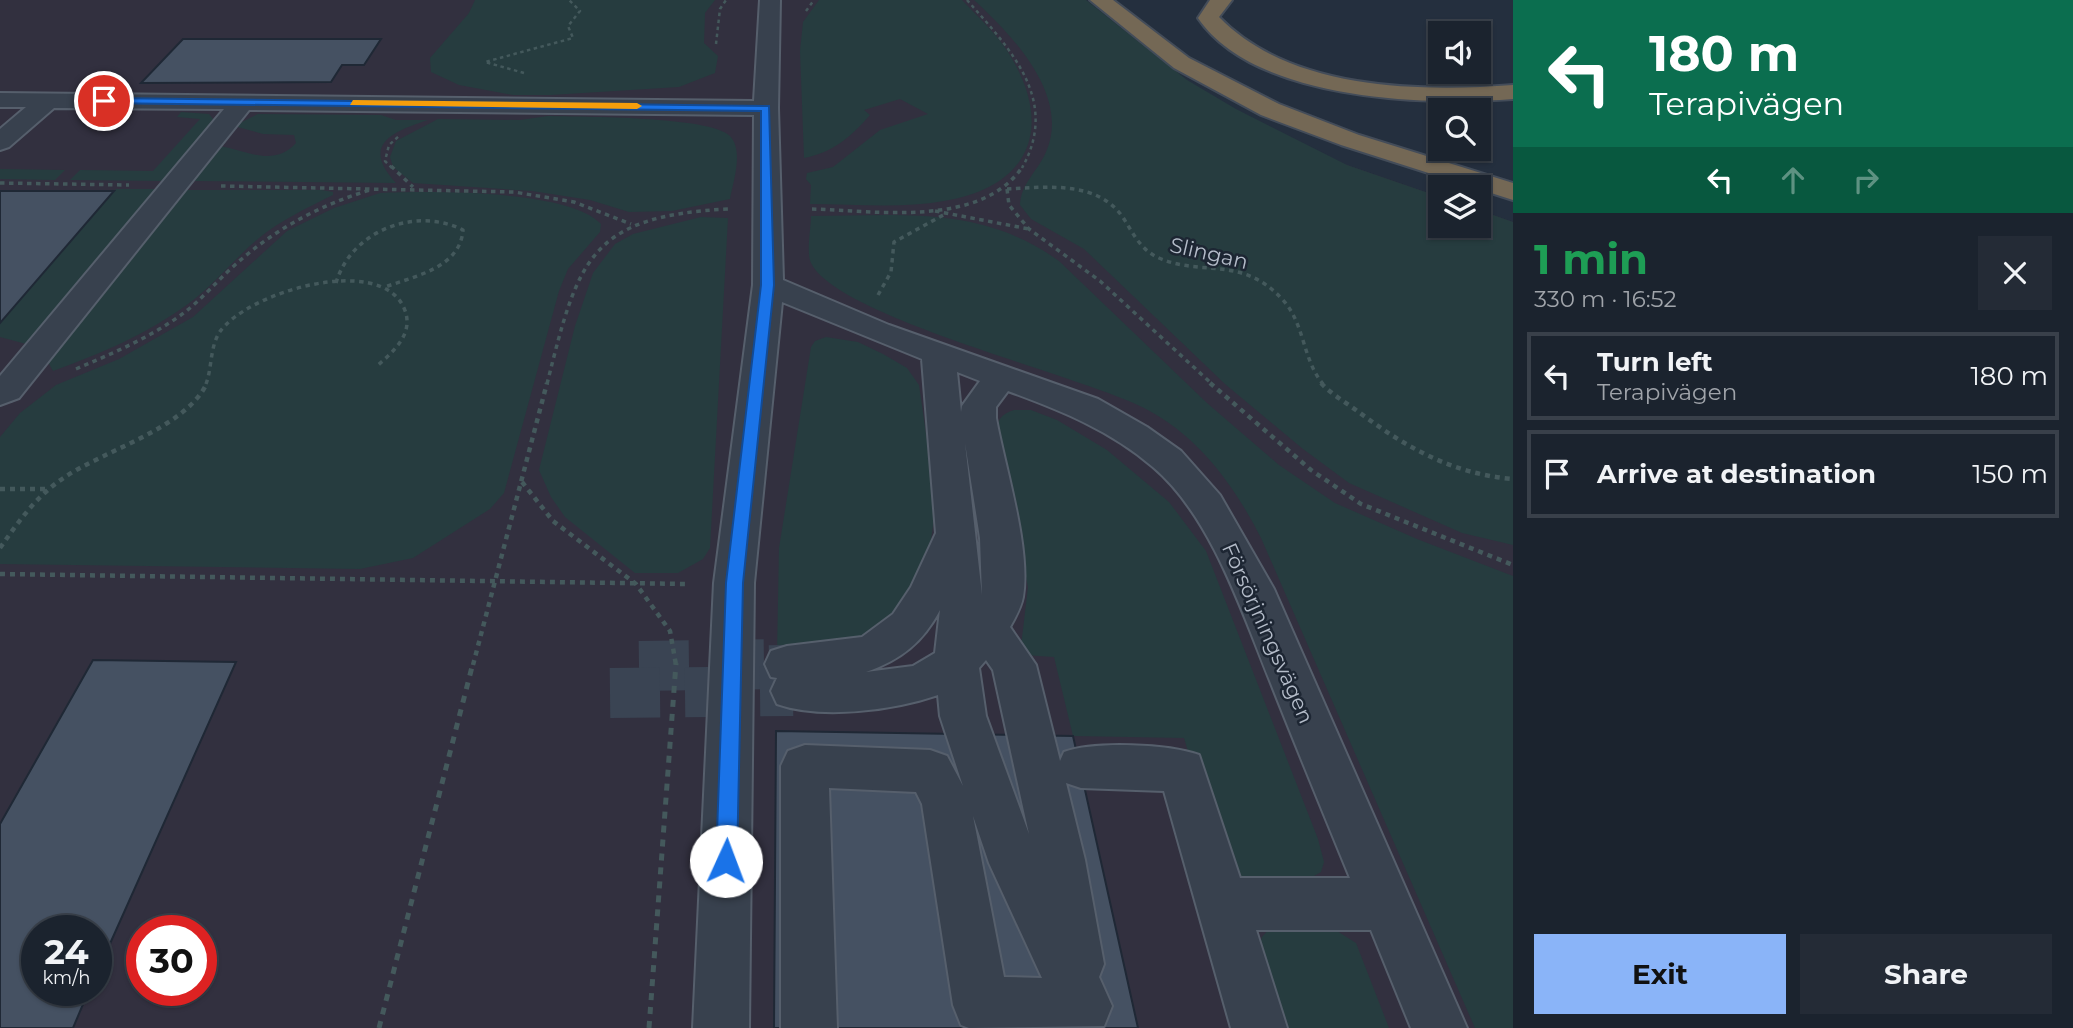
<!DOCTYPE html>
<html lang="en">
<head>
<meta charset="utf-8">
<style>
	:root { --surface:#1b232e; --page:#242b36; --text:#f1f3f6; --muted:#a0a4aa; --line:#39404a; --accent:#8ab4f8 }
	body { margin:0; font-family:Montserrat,sans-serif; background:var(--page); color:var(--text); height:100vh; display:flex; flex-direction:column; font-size:26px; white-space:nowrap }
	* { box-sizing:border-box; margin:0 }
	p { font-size:23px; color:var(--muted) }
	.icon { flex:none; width:38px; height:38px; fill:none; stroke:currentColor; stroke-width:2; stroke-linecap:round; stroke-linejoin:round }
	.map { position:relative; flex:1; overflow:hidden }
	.side { display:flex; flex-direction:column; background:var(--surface); width:560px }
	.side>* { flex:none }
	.guide { background:#0b6e4f; color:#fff; overflow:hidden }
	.buttons { position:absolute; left:1428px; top:21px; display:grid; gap:14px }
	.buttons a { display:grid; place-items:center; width:63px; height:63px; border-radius:0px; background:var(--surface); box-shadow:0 2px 5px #0004,0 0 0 2px var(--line); font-size:35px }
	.speed { position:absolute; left:21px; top:915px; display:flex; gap:14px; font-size:35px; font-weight:700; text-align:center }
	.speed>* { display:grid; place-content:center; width:91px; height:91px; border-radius:50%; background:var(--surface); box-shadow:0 2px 5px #0004,0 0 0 2px var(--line); line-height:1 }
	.speed small { font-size:18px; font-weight:400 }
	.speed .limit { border:10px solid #d22; background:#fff; color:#111 }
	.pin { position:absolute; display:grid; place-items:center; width:60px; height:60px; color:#fff; margin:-30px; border:4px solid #fff; border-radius:50%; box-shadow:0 2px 7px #0007 }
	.me { position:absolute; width:77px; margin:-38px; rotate:2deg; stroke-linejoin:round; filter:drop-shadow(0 0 5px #0008) }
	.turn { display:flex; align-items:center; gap:24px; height:147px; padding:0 21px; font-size:32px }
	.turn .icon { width:91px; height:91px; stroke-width:2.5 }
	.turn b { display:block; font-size:49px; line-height:60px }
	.lanes { display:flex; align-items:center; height:66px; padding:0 21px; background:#0003; justify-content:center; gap:35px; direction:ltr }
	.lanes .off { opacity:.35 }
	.round { display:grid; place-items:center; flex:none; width:74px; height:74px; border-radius:0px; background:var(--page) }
	.summary { display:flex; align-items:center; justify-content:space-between; height:119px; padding:0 21px }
	h1 { font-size:42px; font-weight:700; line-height:52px; color:#1e9e55 }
	.primary-button { display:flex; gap:14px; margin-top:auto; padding:14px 21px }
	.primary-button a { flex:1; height:80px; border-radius:0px; background:var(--accent); color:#111; font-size:28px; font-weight:700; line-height:80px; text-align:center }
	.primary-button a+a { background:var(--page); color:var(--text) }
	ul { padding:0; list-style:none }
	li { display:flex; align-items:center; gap:21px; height:88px; margin:0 14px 10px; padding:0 7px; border:4px solid var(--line); border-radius:0px }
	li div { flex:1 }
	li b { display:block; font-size:26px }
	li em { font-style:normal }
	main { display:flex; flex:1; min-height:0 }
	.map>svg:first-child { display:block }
	.medical { fill:#32303f; fill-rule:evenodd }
	.green { fill:#263c3f }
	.building { fill:#455162; stroke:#1f2835; stroke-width:2 }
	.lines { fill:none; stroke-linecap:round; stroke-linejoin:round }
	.minor-tunnel-far1 { stroke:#3a4453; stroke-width:38; stroke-dasharray:38 19; stroke-linecap:butt }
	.minor-tunnel { stroke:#3a4453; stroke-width:50; stroke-dasharray:50 25; stroke-linecap:butt }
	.minor-casing { stroke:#565f6c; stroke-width:4 }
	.highway-casing { stroke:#434c59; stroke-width:4 }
	.path-far3 { stroke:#44595c; stroke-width:2.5; stroke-dasharray:3.5 3.5; stroke-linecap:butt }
	.path-far2 { stroke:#44595c; stroke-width:3.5; stroke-dasharray:4.5 4.5; stroke-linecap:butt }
	.path-far1 { stroke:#44595c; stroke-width:4.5; stroke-dasharray:5 5; stroke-linecap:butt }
	.path { stroke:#44595c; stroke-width:5; stroke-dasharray:7 7; stroke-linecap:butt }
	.minor { fill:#38414e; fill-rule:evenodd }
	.highway { fill:#746855; fill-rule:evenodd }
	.route { fill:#1a73e8; stroke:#114b97; stroke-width:2 }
	.slow { fill:#f59e0b }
	.labels { text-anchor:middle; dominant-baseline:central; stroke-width:5; stroke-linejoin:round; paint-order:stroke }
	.street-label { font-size:21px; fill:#b4bcc9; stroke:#1d2633 }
</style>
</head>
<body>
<main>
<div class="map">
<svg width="1513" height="1028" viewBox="0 0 1513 1028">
	<rect width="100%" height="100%" fill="#242f3e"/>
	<path class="medical" d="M0,0H1073L1226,115L1347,165L1440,197V226H1479V210L1513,222V1028H0ZM37,931H96V990H37ZM142,931H201V990H142Z"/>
	<g class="green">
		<path d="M475,0H715L705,13L704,43L718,56L715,73L679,87L551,95H513L459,85L431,72L430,58L469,13Z"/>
		<path d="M819,0H962C977,16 996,33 1008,52C1055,126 1031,187 944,201C900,209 854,204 810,204L811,185L806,179L807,173L833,167L880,130L928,114L900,99L864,110L870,115C851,137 832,153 804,158L800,51L803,22Z"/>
		<path d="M974,0H1086L1187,80L1236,109L1347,165L1440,197V226H1479V210L1513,222V545L1462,533L1349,483L1303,449L1225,384L1084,249L1031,219L1020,205C1021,183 1038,171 1046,152C1071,96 1012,35 974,0Z"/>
		<path d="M181,112L209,114L214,120L164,181L70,180L80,170L153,171L200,119L177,117Z"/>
		<path d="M258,114L381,115L396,120H428C391,132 361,145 396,183L193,181L219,146C246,150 273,168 296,143L294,135L263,134L234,126Z"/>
		<path d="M548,116C581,117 710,116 730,136C744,151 733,182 730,199L672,211L629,212L590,200L532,191L413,183L393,167L390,157L396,141L438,119L520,120Z"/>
		<path d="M0,169L65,170L55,180L0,179Z"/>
		<path d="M116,189H158L30,345L0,337V323Z"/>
		<path d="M187,190H321L333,192V195C307,208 281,220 259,238C234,259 214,285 188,304C147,334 100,354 53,371L48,362Z"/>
		<path d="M380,193C427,191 569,189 601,224L600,232L568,269L559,291L504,493L490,509L413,558L360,569L0,564V437L20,413L56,385L119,359L193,317L287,231L334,208Z"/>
		<path d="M811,216C902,216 981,205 1059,261L1207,403L1279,465L1335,503L1417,539L1513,576V1028H1475L1261,538C1234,485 1199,437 1146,409C1081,375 838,318 811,263C806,252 811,229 811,216Z"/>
		<path d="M701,217L728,218L710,548L703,559L678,573H635L565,517L551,497L539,470L575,326L593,273L615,244L633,234Z"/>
		<path d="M826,337L858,342L883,354L907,368L919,385L936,503L932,533L926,571L915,597L878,631L835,647L777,654L779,548L811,347L815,341Z"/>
		<path d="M1014,410H1031L1057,420L1107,450L1169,502L1206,551L1318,839L1324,862L1321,872L1305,881L1227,880L1184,738L1073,736L1054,657L1024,655L1021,646L1028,587L996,432C997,419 1002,414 1014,410Z"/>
		<path d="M1322,926L1337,931L1356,943L1389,1028H1284L1259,949L1262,937L1269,929Z"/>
	</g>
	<g class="building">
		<path d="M183,39H381L364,65H342L331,82L141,83Z"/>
		<path d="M0,191H114L0,323Z"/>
		<path d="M93,660L236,662L96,975V931H37V990H89L73,1028H0V824Z"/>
		<path d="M776,731L1073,736L1138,1028H774Z"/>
	</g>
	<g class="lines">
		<path class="minor-tunnel-far1" d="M712,665L787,664"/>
		<g class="minor-tunnel">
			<path d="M639,666L787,664"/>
			<path d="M610,693L793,691"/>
		</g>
		<g class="minor-casing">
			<path id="minor" d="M760,0H780L778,108L783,280L889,325L1098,399L1147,427L1181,451L1220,495L1274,589L1467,1028H1411L1371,930H1256L1287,1028H1231L1164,791L1081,788L1066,783L1085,860L1104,964L1099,977L1112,1006L1104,1026L969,1028L961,1025L953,1005L922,804L916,792L829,788L837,1028H781V766L788,751L805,745L930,750L947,756L963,786L940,716L938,695C894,710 822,720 777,704L771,691L777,678L771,677L765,664L771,651L787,646L862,637L893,614L911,587L936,533L922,359L782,302L754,583L749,1028H693L714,583L753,285L754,115L249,110L19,398L0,405V376L224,109L54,108L9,147L0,150V129L26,107H0V93L754,101ZM957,372L980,381L962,406L961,412ZM1008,391C1060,410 1110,430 1153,467C1211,516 1242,612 1270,681C1296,747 1323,812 1350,878H1240L1199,755C1168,744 1095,741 1064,752L1060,761L1036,665L1010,627C1015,618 1021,608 1023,597C1031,548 1005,468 996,418V407ZM965,443L980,538L982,595ZM940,610L935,653L913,666L866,672C901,660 923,642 940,610ZM986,660L993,670L1029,834L986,716L979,668ZM973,816L989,863L1042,978L1004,977Z"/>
		</g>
		<g class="highway-casing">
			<g id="highway">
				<path d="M1090,0H1113L1189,58L1279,104L1359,135L1513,183V200L1341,145L1261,115L1174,68Z"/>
				<path d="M1210,0H1232L1219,17C1290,90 1418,92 1513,85V99C1423,106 1254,100 1198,18Z"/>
			</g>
		</g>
		<g class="path-far3">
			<path d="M967,0C1011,50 1060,100 1022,168"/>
			<path d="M806,11L814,0"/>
			<path d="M716,44L720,9L726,0"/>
			<path d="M524,73L485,62L573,38L568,26L580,11L569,0"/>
			<path d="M392,168L385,161L389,145L399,136"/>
		</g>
		<g class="path-far2">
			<path d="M391,166L413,187"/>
			<path d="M0,183L129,185"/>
			<path d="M221,186L514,192L574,202L631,224"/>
			<path d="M1007,189L1009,205L1029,229L1100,281L1212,384"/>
			<path d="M1007,189C1047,187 1099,180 1124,219C1134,235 1141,250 1159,258C1202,277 1241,255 1282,299C1305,323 1302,359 1323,384"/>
			<path d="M812,209C877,211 982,228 1023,166"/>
			<path d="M935,211L1029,229"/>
			<path d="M336,283C351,231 415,206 463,230C460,268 415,276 385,287"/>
			<path d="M878,295L891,272L894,242L947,213"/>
			<path d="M76,369C113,353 152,337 185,312C203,298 218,280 236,264C275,229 320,205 370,190"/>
			<path d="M206,384C212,368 210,348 219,333C246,292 380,253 404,308C415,333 394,351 377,366"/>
			<path d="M547,384C578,260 589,216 728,209"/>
		</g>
		<g class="path-far1">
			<path d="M1210,383L1311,470L1361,504L1513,565"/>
			<path d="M1321,383C1332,395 1347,403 1360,413C1407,448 1453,474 1513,479"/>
			<path d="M522,482L553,521L636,584L670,631L676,665"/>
			<path d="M0,489H47"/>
			<path d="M0,548C19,521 37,495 65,477C105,450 186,428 207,383"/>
			<path d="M0,574L688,584"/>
			<path d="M473,665L547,383"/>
		</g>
		<g class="path">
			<path d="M379,1028L473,663"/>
			<path d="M649,1028L676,663"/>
		</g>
		<use href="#minor" class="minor"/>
		<use href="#highway" class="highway"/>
	</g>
	<path class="route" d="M104,98L769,106L774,285L743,583L737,861L734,868L726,871L719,868L716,861L726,583L761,285V111L100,103Z"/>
	<path class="slow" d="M353,100L637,103L642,106L637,109L350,105Z"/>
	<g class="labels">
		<g class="street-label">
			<text transform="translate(1209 253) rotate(13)">Slingan</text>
			<text transform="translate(1268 633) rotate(66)">Försörjningsvägen</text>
		</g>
	</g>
</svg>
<div class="buttons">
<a><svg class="icon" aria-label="sound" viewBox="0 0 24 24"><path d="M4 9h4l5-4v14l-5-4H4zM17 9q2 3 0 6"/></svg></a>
<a><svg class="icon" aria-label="search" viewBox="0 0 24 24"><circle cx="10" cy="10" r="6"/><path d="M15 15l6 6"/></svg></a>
<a><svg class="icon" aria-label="layers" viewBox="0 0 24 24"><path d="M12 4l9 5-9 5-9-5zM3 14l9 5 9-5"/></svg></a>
</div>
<div class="speed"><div>24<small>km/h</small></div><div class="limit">30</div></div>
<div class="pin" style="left:104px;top:101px;background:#d93025"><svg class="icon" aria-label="arrive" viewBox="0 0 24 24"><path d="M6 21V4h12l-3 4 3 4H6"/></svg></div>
<svg class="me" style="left:726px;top:861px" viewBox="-20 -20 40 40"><circle r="19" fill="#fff"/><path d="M0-13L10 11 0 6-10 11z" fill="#1a73e8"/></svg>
</div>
<section class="side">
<div class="guide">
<div class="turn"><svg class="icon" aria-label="left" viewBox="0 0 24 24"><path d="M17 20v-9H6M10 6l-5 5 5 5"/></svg><div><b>180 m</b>Terapivägen</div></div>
<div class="lanes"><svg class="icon" aria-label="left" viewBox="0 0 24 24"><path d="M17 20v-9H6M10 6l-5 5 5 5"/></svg><svg class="icon off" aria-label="ahead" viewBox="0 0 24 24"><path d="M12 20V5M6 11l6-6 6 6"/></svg><svg class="icon off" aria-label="right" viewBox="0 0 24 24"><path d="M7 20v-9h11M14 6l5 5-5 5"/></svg></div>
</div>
<div class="summary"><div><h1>1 min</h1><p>330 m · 16:52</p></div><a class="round"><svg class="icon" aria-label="close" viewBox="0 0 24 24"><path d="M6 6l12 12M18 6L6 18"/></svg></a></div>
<ul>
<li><svg class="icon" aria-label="left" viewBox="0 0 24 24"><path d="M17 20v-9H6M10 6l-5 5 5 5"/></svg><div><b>Turn left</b><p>Terapivägen</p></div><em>180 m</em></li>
<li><svg class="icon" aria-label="arrive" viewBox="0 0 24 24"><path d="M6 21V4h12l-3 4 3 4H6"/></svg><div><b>Arrive at destination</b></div><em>150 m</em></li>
</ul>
<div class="primary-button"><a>Exit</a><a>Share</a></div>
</section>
</main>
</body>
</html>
